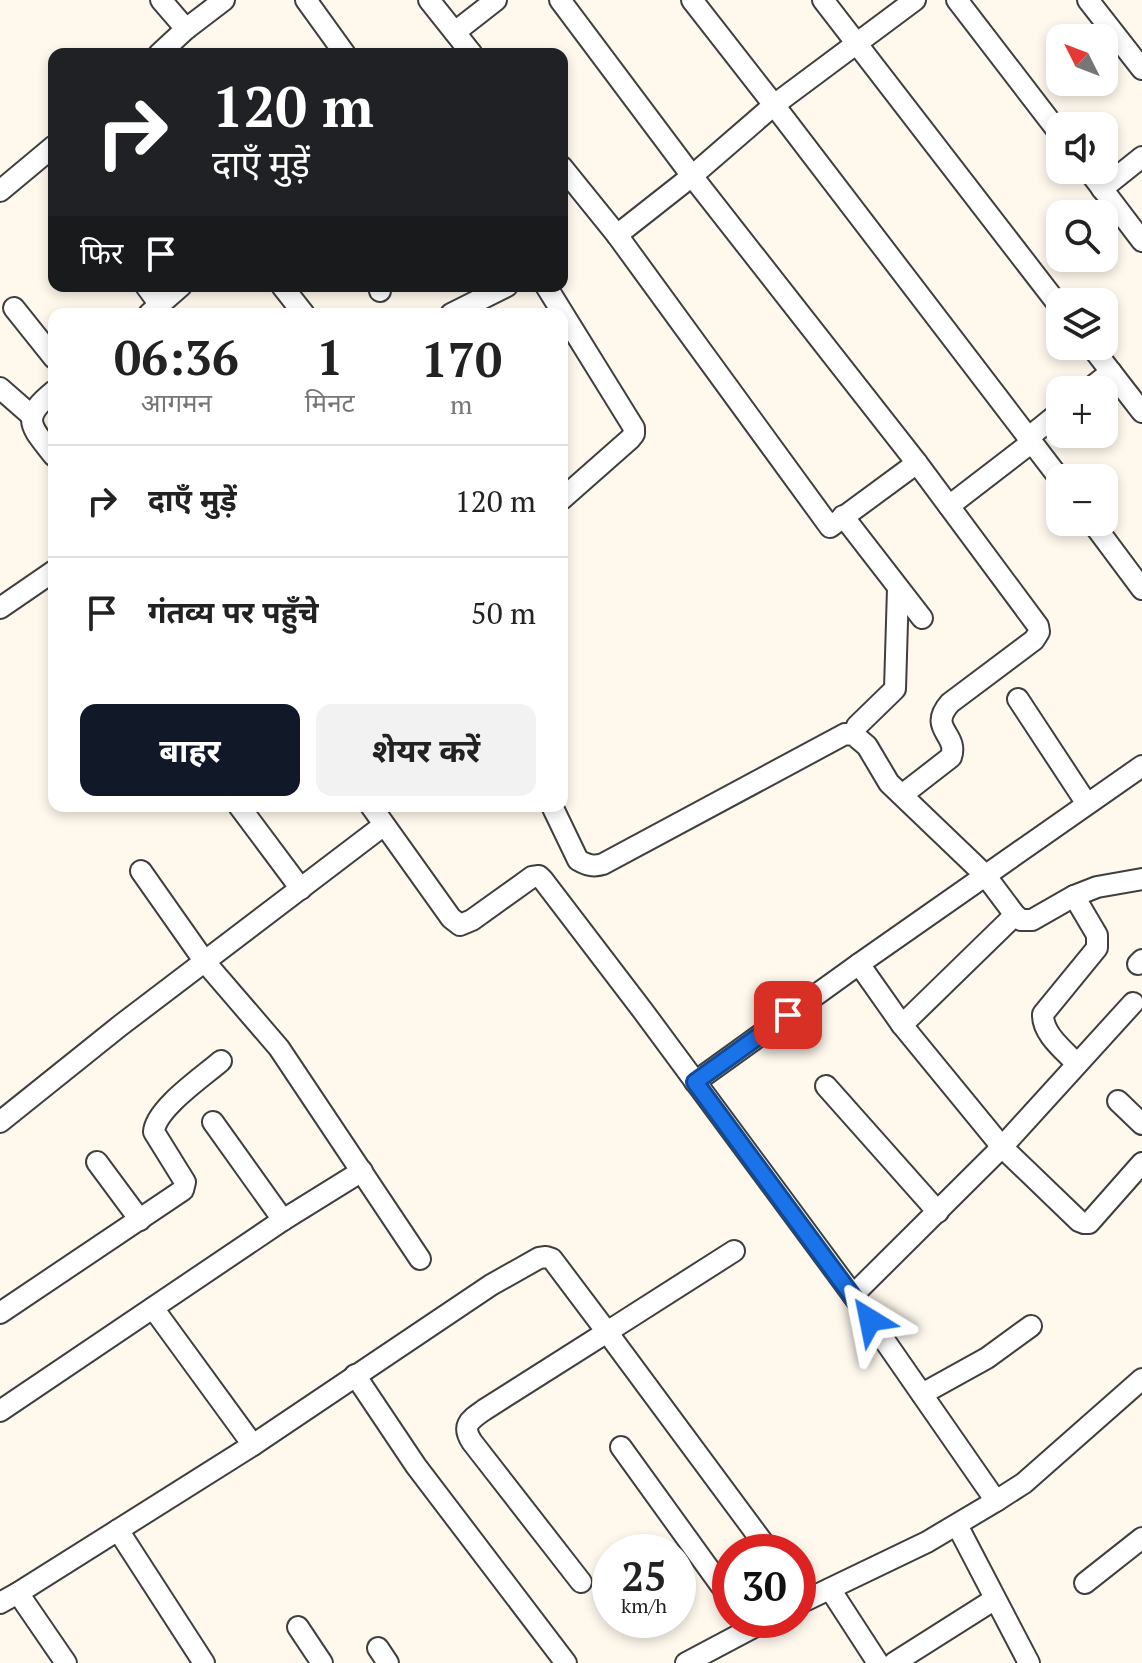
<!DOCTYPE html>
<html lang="hi">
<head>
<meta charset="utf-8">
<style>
	:root { --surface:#fff; --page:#f2f2f2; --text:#222; --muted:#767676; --line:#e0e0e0; --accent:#111827 }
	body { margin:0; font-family:"PT Serif","Noto Sans Devanagari",serif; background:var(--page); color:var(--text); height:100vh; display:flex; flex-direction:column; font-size:30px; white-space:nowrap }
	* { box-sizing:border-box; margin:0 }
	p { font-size:26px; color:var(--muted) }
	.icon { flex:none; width:44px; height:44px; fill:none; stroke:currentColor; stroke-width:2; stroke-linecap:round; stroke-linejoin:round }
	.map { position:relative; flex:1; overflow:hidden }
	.side { position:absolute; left:48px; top:308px; width:520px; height:504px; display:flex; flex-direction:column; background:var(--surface); border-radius:16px; box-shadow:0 4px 12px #0003 }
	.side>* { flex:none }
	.guide { position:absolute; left:48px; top:48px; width:520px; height:244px; border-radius:16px; box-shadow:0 4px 12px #0003; background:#202124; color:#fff; overflow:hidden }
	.needle { width:52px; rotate:312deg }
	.tools { position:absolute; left:1046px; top:24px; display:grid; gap:16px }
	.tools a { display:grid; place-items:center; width:72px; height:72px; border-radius:16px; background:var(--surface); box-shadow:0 4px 12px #0003; font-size:40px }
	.speed { position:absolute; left:592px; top:1534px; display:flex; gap:16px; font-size:40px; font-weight:700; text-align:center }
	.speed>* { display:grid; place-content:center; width:104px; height:104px; border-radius:50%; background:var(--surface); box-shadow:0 4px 12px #0003; line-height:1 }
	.speed small { font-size:20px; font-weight:400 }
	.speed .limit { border:12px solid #d22; background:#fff; color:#111 }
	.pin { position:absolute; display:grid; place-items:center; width:68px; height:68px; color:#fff; margin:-34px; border-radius:16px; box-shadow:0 4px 12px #0006 }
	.me { position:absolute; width:88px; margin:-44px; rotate:325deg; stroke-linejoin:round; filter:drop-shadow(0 0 6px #0008) }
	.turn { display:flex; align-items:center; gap:28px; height:168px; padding:0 32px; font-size:36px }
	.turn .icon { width:104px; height:104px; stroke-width:2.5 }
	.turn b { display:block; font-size:56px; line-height:68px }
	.then { display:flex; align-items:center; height:76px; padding:0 32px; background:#0003; gap:16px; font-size:30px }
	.eta { display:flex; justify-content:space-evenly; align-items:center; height:136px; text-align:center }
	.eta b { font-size:48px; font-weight:700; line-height:56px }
	.cta { display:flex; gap:16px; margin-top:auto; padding:16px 32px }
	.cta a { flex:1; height:92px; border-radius:16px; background:var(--accent); color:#fff; font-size:32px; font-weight:700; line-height:92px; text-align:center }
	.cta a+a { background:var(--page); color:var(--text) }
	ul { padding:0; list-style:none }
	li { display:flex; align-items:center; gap:24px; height:112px; padding:0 32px; border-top:2px solid var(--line) }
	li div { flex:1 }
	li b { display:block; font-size:30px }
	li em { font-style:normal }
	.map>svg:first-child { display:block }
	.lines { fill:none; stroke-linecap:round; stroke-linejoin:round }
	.minor-casing { stroke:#3f3f3f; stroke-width:24 }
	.minor { stroke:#fff; stroke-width:20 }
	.route-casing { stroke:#114b97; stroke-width:20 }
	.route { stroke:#1a73e8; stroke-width:14 }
</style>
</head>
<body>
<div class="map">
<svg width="1142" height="1663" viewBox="0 0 1142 1663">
	<rect width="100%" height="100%" fill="#fef8ed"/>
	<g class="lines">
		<g class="minor-casing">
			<g id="minor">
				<path d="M161,0L186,29"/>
				<path d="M306,0L345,54"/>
				<path d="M429,0L472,54"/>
				<path d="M560,0L692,176L917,463L1038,626L1039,632L1034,640L950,703C927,729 959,734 951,757L902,795"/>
				<path d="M692,0L774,105L1060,479"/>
				<path d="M823,0L1060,307"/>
				<path d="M957,0L1060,134"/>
				<path d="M1088,0L1142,69"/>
				<path d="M455,32L496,0"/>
				<path d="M159,54L186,29L224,0"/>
				<path d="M562,167L617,235L830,527L917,463"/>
				<path d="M1088,170L1142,241"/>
				<path d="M1102,189L1142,157"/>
				<path d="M0,191L54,146"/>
				<path d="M617,235L692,176L774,105L915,0"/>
				<path d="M146,286L160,305"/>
				<path d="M282,286L304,314"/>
				<path d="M379,286L380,291"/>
				<path d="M546,286L634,428V434L630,439L562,499"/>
				<path d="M14,308L54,358"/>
				<path d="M149,314L181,286"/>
				<path d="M451,314L507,286"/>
				<path d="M1091,346L1142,412"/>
				<path d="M0,388L32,416"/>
				<path d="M1088,390L1111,372"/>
				<path d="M54,391C20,419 30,425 54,456"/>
				<path d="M1029,437L1060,412"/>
				<path d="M949,506L1032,442"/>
				<path d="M843,516L922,618"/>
				<path d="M1092,522L1142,589"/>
				<path d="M0,608L54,571"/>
				<path d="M1018,699L1087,804"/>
				<path d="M854,735L857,726L895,689L898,588"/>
				<path d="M239,806L301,889"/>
				<path d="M371,806L451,918L460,925L472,920L532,877L539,876L543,880L643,1011L853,1295"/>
				<path d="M552,806L578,860C587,865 593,867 603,864L845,734L854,735L867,746L889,783L985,875L1015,915L1021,920H1032L1074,896L1097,887L1142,879"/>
				<path d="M141,871L205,962L279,1048L420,1259"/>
				<path d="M1074,896L1097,935V948L1043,1014C1042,1034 1065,1051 1077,1064"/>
				<path d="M859,964L902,1025L1002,1147L1079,1221L1084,1223H1089L1142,1163"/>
				<path d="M1138,964L1142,960"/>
				<path d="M902,1025L1015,915"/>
				<path d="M695,1082L859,964L1142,766"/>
				<path d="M826,1086L938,1212"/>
				<path d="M1118,1101L1142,1124"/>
				<path d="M0,1122L121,1025L384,825"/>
				<path d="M213,1122L283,1220"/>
				<path d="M97,1162L140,1220"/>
				<path d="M153,1308L253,1445"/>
				<path d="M0,1313L183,1190L185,1182L154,1132C155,1109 204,1076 221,1061"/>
				<path d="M355,1375L416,1466L566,1663"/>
				<path d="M922,1394L987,1358L1031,1326"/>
				<path d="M0,1411L283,1220L362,1171"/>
				<path d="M621,1447L730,1598"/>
				<path d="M996,1501L853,1295L1002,1147L1133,1003"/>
				<path d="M957,1525L1029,1663"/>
				<path d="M118,1530L204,1663"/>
				<path d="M581,1582L472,1442C461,1425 470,1420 484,1410L607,1332L770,1552"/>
				<path d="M1085,1583L1142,1538"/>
				<path d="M830,1589L878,1663"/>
				<path d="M18,1593L66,1663"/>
				<path d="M0,1603L18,1593L253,1445L491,1285L539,1258L546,1257L552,1259L607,1332L734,1251"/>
				<path d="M798,1604L927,1542L996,1501L1024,1483L1142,1379"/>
				<path d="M298,1627L322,1663"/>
				<path d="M378,1648L388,1663"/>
				<path d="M686,1663L767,1620"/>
				<path d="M894,1663L995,1599"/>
			</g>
		</g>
		<use href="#minor" class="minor"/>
	</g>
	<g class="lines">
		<g class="route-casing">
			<path id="route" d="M788,1015L695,1082L870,1320"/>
		</g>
		<use href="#route" class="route"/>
	</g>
</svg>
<div class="tools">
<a><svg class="needle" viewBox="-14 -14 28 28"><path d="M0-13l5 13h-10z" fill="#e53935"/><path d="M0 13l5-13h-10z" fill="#767676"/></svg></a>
<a><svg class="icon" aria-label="sound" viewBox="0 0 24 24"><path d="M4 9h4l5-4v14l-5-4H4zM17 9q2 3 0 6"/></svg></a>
<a><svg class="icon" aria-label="search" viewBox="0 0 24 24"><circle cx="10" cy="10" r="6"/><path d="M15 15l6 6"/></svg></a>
<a><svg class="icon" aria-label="layers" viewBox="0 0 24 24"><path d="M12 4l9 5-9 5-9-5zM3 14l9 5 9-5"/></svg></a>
<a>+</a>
<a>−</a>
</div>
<div class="speed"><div>25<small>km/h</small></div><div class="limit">30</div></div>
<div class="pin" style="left:788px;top:1015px;background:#d93025"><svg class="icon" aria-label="arrive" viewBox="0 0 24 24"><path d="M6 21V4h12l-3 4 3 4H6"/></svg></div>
<svg class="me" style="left:870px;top:1320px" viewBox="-20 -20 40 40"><path d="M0-17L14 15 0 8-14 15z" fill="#1a73e8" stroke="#fff" stroke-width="4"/></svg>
<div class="guide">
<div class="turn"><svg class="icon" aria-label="right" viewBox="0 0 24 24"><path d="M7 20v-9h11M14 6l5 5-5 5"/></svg><div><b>120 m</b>दाएँ मुड़ें</div></div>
<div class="then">फिर<svg class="icon" aria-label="arrive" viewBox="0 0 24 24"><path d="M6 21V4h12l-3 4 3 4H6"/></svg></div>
</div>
<section class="side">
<div class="eta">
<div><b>06:36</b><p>आगमन</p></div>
<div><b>1</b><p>मिनट</p></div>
<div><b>170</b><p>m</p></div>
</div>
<ul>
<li><svg class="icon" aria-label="right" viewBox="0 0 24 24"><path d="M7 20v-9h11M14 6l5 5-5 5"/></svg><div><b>दाएँ मुड़ें</b></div><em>120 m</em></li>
<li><svg class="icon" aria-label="arrive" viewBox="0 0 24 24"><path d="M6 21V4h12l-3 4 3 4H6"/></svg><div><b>गंतव्य पर पहुँचे</b></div><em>50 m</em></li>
</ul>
<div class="cta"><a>बाहर</a><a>शेयर करें</a></div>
</section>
</div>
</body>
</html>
